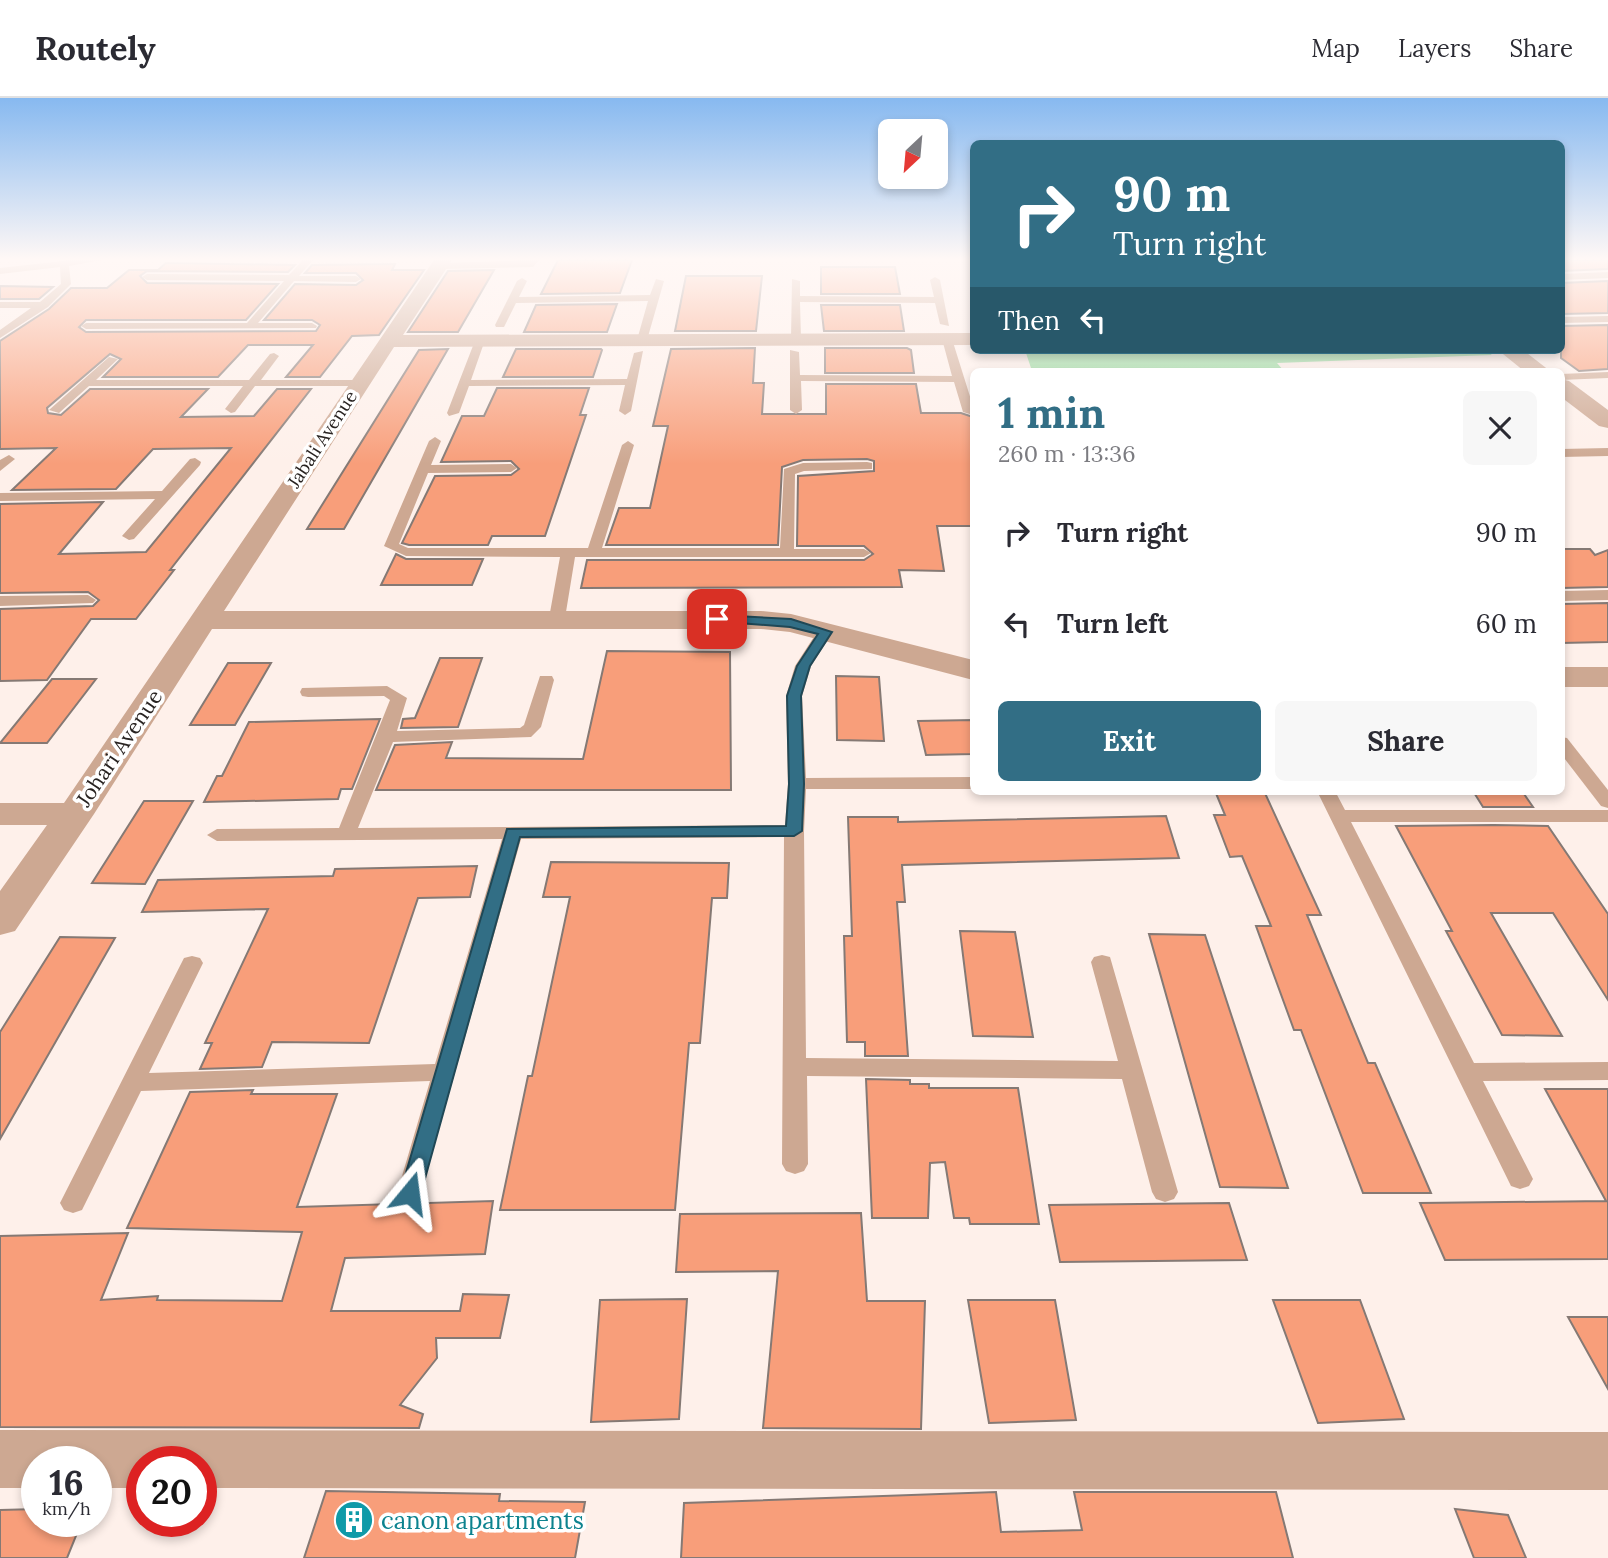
<!DOCTYPE html>
<html lang="en">
<head>
<meta charset="utf-8">
<style>
	:root { --surface:#fff; --page:#f7f7f7; --text:#2b2b33; --muted:#7c7c81; --line:#e1e1e2; --accent:#326e85 }
	body { margin:0; font-family:Lora,serif; background:var(--page); color:var(--text); height:100vh; display:flex; flex-direction:column; font-size:26px; white-space:nowrap }
	* { box-sizing:border-box; margin:0 }
	p { font-size:23px; color:var(--muted) }
	.icon { flex:none; width:38px; height:38px; fill:none; stroke:currentColor; stroke-width:2; stroke-linecap:round; stroke-linejoin:round }
	.map { position:relative; flex:1; overflow:hidden }
	.panel { position:absolute; left:970px; top:270px; width:595px; height:427px; display:flex; flex-direction:column; background:var(--surface); border-radius:10px; box-shadow:0 4px 10px #0003 }
	.panel>* { flex:none }
	.hud { position:absolute; left:970px; top:42px; width:595px; height:214px; border-radius:10px; box-shadow:0 4px 10px #0003; background:#326e85; color:#fff; overflow:hidden }
	.needle { width:46px; rotate:206deg }
	.buttons { position:absolute; left:878px; top:21px; display:grid; gap:14px }
	.buttons a { display:grid; place-items:center; width:70px; height:70px; border-radius:10px; background:var(--surface); box-shadow:0 4px 10px #0003; font-size:35px }
	.speed { position:absolute; left:21px; top:1348px; display:flex; gap:14px; font-size:35px; font-weight:700; text-align:center }
	.speed>* { display:grid; place-content:center; width:91px; height:91px; border-radius:50%; background:var(--surface); box-shadow:0 4px 10px #0003; line-height:1 }
	.speed small { font-size:18px; font-weight:400 }
	.speed .limit { border:10px solid #d22; background:#fff; color:#111 }
	.pin { position:absolute; display:grid; place-items:center; width:60px; height:60px; color:#fff; margin:-30px; border-radius:14px; box-shadow:0 4px 10px #0006 }
	.me { position:absolute; width:77px; margin:-38px; rotate:16deg; stroke-linejoin:round; filter:drop-shadow(0 0 5px #0008) }
	.turn { display:flex; align-items:center; gap:24px; height:147px; padding:0 28px; font-size:32px }
	.turn .icon { width:91px; height:91px; stroke-width:2.5 }
	.turn b { display:block; font-size:49px; line-height:60px }
	.then { display:flex; align-items:center; height:66px; padding:0 28px; background:#0003; gap:14px; font-size:26px }
	.round { display:grid; place-items:center; flex:none; width:74px; height:74px; border-radius:10px; background:var(--page) }
	.headline { display:flex; align-items:center; justify-content:space-between; height:119px; padding:0 28px }
	h1 { font-size:42px; font-weight:700; line-height:52px; color:var(--accent) }
	.cta { display:flex; gap:14px; margin-top:auto; padding:14px 28px }
	.cta a { flex:1; height:80px; border-radius:10px; background:var(--accent); color:#fff; font-size:28px; font-weight:700; line-height:80px; text-align:center }
	.cta a+a { background:var(--page); color:var(--text) }
	ul { padding:0; list-style:none }
	li { display:flex; align-items:center; gap:21px; height:91px; padding:0 28px }
	li div { flex:1 }
	li b { display:block; font-size:26px }
	li em { font-style:normal }
	header { display:flex; align-items:center; gap:42px; box-sizing:border-box; height:98px; padding:0 35px; background:var(--surface); border-bottom:2px solid var(--line) }
	header strong { font-size:33px }
	nav { display:flex; gap:38px; margin-inline-start:auto; font-size:24px }
	.map>svg:first-child { display:block }
	.green { fill:#94dc9c }
	.building { fill:#f89e7a; stroke:#857974; stroke-width:2 }
	.lines { fill:none; stroke-linecap:round; stroke-linejoin:round }
	.service { fill:#cda892; fill-rule:evenodd }
	.minor { fill:#cda892; fill-rule:evenodd }
	.route { fill:#326e85; stroke:#204856; stroke-width:2 }
	.labels { text-anchor:middle; dominant-baseline:central; stroke-width:7; stroke-linejoin:round; paint-order:stroke }
	.far-street-label { font-size:18px; fill:#282321; stroke:#fff }
	.street-label { font-size:21px; fill:#282321; stroke:#fff }
	.near-culture-label { font-size:24px; fill:#0d838f; stroke:#fff; text-anchor:start }
</style>
</head>
<body>
<header>
<strong>Routely</strong>
<nav><a>Map</a><a>Layers</a><a>Share</a></nav>
</header>
<div class="map">
<svg width="1608" height="1460" viewBox="0 0 1608 1460">
	<rect width="100%" height="100%" fill="#fef0ea"/>
	<path class="green" d="M1025,252H1485L1492,257L1277,265L1284,273H1032Z"/>
	<g class="building">
		<path d="M558,162H632L620,195L541,196Z"/>
		<path d="M1561,162H1608V171L1561,173Z"/>
		<path d="M166,165L295,167L288,174L147,173L140,178L147,185L278,186L246,222H86L79,229L86,234L316,233L320,227L312,222H264L295,186L356,187L363,182L356,175H305L312,167L395,166L392,172H424L379,237L352,238L320,279H286L313,247H248L218,279H103L121,261L110,256L47,310L48,315L61,317L90,291H208L181,319L254,318L277,291H311L170,472H174L136,521H91L47,582L0,583V511L93,508L99,502L88,494L0,495V406L103,404L59,456L146,454L231,350L153,351L116,391L12,392L56,350L0,351V243L49,211L71,190H107L129,172H158Z"/>
		<path d="M821,169H895L900,196H821Z"/>
		<path d="M494,172L458,234H408L448,173Z"/>
		<path d="M686,178H762L756,233H675Z"/>
		<path d="M1608,183V215L1561,216V185Z"/>
		<path d="M0,188L53,189L39,201H0Z"/>
		<path d="M617,206L607,234H524L536,207Z"/>
		<path d="M821,207H900L904,233H824Z"/>
		<path d="M1608,227V271L1579,273L1561,260V228Z"/>
		<path d="M755,250L753,285H764L762,316H826V286H916L921,315H961L973,319V428H937L944,473L899,472L902,489L581,490L587,462H864L873,456L864,448H797L798,378L874,373V363L867,361L803,362L782,369L778,447H606L619,410H650L668,328H653L671,251Z"/>
		<path d="M825,250H907L911,252L914,275H825Z"/>
		<path d="M448,251L344,431H307L419,252Z"/>
		<path d="M516,251H601L602,252L593,279H503Z"/>
		<path d="M497,290H589L580,317H586L545,438H492L488,447H409L402,445L435,378L511,377L519,371L511,363L441,364L462,318H484Z"/>
		<path d="M1561,451H1590L1595,457L1608,452V489L1561,490Z"/>
		<path d="M396,456L406,461H483L472,487H381Z"/>
		<path d="M1608,505V544L1561,545V506Z"/>
		<path d="M607,553L730,554L731,692H376L395,647L452,644L446,660L583,661Z"/>
		<path d="M440,560H482L458,629L401,630L403,621L415,620Z"/>
		<path d="M228,565H271L235,627H190Z"/>
		<path d="M836,578L879,579L884,643L837,642Z"/>
		<path d="M52,581H96L47,645H0Z"/>
		<path d="M380,621L352,691H341L338,701L204,704L217,678H222L249,624Z"/>
		<path d="M973,622V656L926,657L918,623Z"/>
		<path d="M1215,693H1264L1321,817H1307L1368,965H1375L1431,1095H1363L1301,932H1294L1256,828H1271L1242,758L1230,759L1214,717H1225Z"/>
		<path d="M1473,693H1522L1533,709H1483Z"/>
		<path d="M144,703H193L145,786L92,785Z"/>
		<path d="M1166,718L1179,760L902,767L905,804H897L908,958H865V944H847L844,838H852L848,719H898V724Z"/>
		<path d="M1494,727L1548,728L1608,816V902L1553,815H1491L1562,938L1502,937L1446,833H1452L1396,728Z"/>
		<path d="M551,764L729,765L727,800H712L700,945H689L675,1112H500L528,978H532L570,799H543Z"/>
		<path d="M477,768L470,799L418,800L369,945L272,944L262,969L200,971L212,945H205L268,811L142,814L158,782L333,778L335,771Z"/>
		<path d="M960,833L1015,834L1033,939L973,938Z"/>
		<path d="M1149,836L1205,837L1288,1090L1220,1089Z"/>
		<path d="M60,839L115,840L0,1041V934Z"/>
		<path d="M866,981L910,982V986H929V990H1018L1039,1126H970L969,1120H954L945,1064L930,1065L928,1120H872Z"/>
		<path d="M1545,991H1608V1161L1445,1162L1420,1105L1606,1103Z"/>
		<path d="M253,992L251,996H337L297,1109L493,1103L485,1156L345,1160L331,1213H460L463,1196L509,1197L500,1240H436L437,1260L400,1307L423,1316L419,1330L0,1329V1138L128,1135L101,1202L158,1198L157,1202L282,1203L302,1134L127,1130L190,994Z"/>
		<path d="M1229,1105L1247,1162L1060,1164L1049,1107Z"/>
		<path d="M861,1115L867,1203H925L921,1331L763,1330L778,1173L676,1174L680,1116Z"/>
		<path d="M687,1201L679,1321L591,1324L600,1202Z"/>
		<path d="M968,1202H1055L1076,1322L989,1325Z"/>
		<path d="M1273,1202H1360L1404,1321L1318,1325Z"/>
		<path d="M1568,1219H1608V1291Z"/>
		<path d="M326,1393L500,1396L499,1403L585,1404L575,1460H304Z"/>
		<path d="M996,1394L1001,1434L1082,1432L1074,1394H1276L1293,1460H681L684,1405Z"/>
		<path d="M37,1411V1423H82L67,1460H0V1412Z"/>
		<path d="M1455,1411L1508,1417L1526,1460H1474Z"/>
	</g>
	<g class="lines">
		<g class="service">
			<path d="M72,162H102L69,168L71,186L48,209L0,240V232L31,210H0V204H40L61,186L60,169L0,176V170Z"/>
			<path d="M303,162H313L299,178H356L361,181L356,184L294,183L258,225H312L317,228L316,230L86,231L81,228L86,225H247L284,183L147,182L142,179L147,176L289,177Z"/>
			<path d="M539,162L533,169L440,171L435,168L440,165Z"/>
			<path d="M1608,174V180L1561,182V176Z"/>
			<path d="M935,179L940,182L949,228L940,226L935,205L800,204L801,241L796,244L791,241L792,181L800,183V198L934,199L930,182Z"/>
			<path d="M522,180L527,183L519,199L650,197L656,181L664,183L647,242L642,245L637,242L648,203L516,205L504,229H496L495,227L517,183Z"/>
			<path d="M1608,218V224L1561,225V219Z"/>
			<path d="M947,238L952,241L973,308V317L963,314L954,284L801,283L802,312L796,316L790,312V252L799,254L800,277L952,278L942,241Z"/>
			<path d="M476,240L485,242L471,282L627,281L634,255L643,253L631,313L625,317L619,313L625,287L469,288L459,315L449,318L447,315Z"/>
			<path d="M274,255L279,258L261,282H359L365,285L359,288H255L235,314L231,315L225,311L243,288H89L59,315L49,312L109,259L118,261L96,282H249L270,256Z"/>
			<path d="M1608,274V280L1561,282V276Z"/>
			<path d="M435,339L441,343L431,367L511,366L517,370L511,374L428,375L399,446L408,450H588L622,347L628,343L634,347L602,450H780L784,371L803,365L867,364L872,365V371L804,373L795,376L794,451H864L871,455L864,459H575L565,520L557,525L552,523L549,520L560,459L406,458L384,448L429,343Z"/>
			<path d="M1608,350V358L1561,359V351Z"/>
			<path d="M9,357L15,361L0,373V362Z"/>
			<path d="M195,360L201,364L200,367L134,441L129,442L122,438L155,401L0,403V395L162,393L190,361Z"/>
			<path d="M1608,492V502L1561,503V493Z"/>
			<path d="M88,497L96,502L93,505L0,508V498Z"/>
			<path d="M825,529L833,534L811,568L802,598L806,680L973,679V691H806L804,733L806,960L1118,963L1091,864L1094,859L1102,857L1110,859L1178,1094L1174,1101L1165,1104L1156,1101L1152,1094L1122,981L807,978L808,1066L804,1073L795,1076L786,1073L782,1066L784,739L521,741L419,1102L410,1105L401,1102L397,1095L430,983L141,993L82,1112L73,1115L64,1112L60,1105L184,860L192,858L200,860L203,865L149,975L435,966L502,741L217,743L207,737L217,731L339,730L390,602L384,598L308,599L302,598L300,594L302,590L387,588L407,600L397,633L520,630L524,627L540,578H552L554,582L541,629L531,639L393,644L358,730L785,727L788,686L786,598L795,568L819,531Z"/>
			<path d="M1561,639L1567,640L1608,692V710L1601,708L1561,656Z"/>
			<path d="M1317,693H1335L1345,712H1608V724H1351L1474,965L1608,964V982L1483,983L1533,1081L1529,1088L1520,1091L1511,1088Z"/>
		</g>
		<g class="minor">
			<path d="M434,162H452L403,237L973,235V247L394,249L224,513H761L791,516L973,562V582L790,534L761,531H212L94,716L15,833L0,837V793L47,727H0V705H64Z"/>
			<path d="M1498,252H1523L1550,273H1524Z"/>
			<path d="M1561,281L1569,283L1608,312V330L1599,328L1561,299Z"/>
			<rect x="1561" y="569" width="47" height="20"/>
			<path d="M0,1332L1608,1334V1392L201,1390V1363H142V1390H96V1363H37V1390H0Z"/>
		</g>
	</g>
	<linearGradient id="sky" x2="0" y2="1"><stop stop-color="#87b9f0"/><stop offset="0.44" stop-color="#fff8f6"/><stop offset="1" stop-color="#fff8f6" stop-opacity="0"/></linearGradient>
	<rect width="1608" height="366" fill="url(#sky)"/>
	<path class="route" d="M717,517L791,521L832,534L810,568L801,598L804,686L802,733L794,738L520,739L421,1095L418,1101L410,1103L403,1101L400,1095L507,731L786,728L789,686L787,598L797,568L818,536L790,529L712,523L710,521Z"/>
	<defs>
		<g id="building-disc" transform="scale(2.0125)"><circle r="9.5" fill="#0f9aa8" stroke="#fff"/><path d="M-4-6H4V6H1V3H-1V6H-4ZM-2.5-4.3h1.7v1.8h-1.7ZM.8-4.3h1.7v1.8H.8ZM-2.5-1h1.7V.8h-1.7ZM.8-1h1.7V.8H.8Z" fill="#fff"/></g>
	</defs>
	<g fill-rule="evenodd">
		<use href="#building-disc" x="354" y="1422"/>
	</g>
	<g class="labels">
		<g class="far-street-label">
			<text transform="translate(322 341) rotate(-57)">Jabali Avenue</text>
		</g>
		<g class="street-label">
			<text transform="translate(119 650) rotate(-56)">Johari Avenue</text>
		</g>
		<g class="near-culture-label">
			<text x="381" y="1422">canon apartments</text>
		</g>
	</g>
</svg>
<div class="buttons">
<a><svg class="needle" viewBox="-14 -14 28 28"><path d="M0-13l5 13h-10z" fill="#e53935"/><path d="M0 13l5-13h-10z" fill="#7c7c81"/></svg></a>
</div>
<div class="speed"><div>16<small>km/h</small></div><div class="limit">20</div></div>
<div class="pin" style="left:717px;top:521px;background:#d93025"><svg class="icon" aria-label="arrive" viewBox="0 0 24 24"><path d="M6 21V4h12l-3 4 3 4H6"/></svg></div>
<svg class="me" style="left:410px;top:1095px" viewBox="-20 -20 40 40"><path d="M0-17L14 15 0 8-14 15z" fill="#326e85" stroke="#fff" stroke-width="4"/></svg>
<div class="hud">
<div class="turn"><svg class="icon" aria-label="right" viewBox="0 0 24 24"><path d="M7 20v-9h11M14 6l5 5-5 5"/></svg><div><b>90 m</b>Turn right</div></div>
<div class="then">Then<svg class="icon" aria-label="left" viewBox="0 0 24 24"><path d="M17 20v-9H6M10 6l-5 5 5 5"/></svg></div>
</div>
<section class="panel">
<div class="headline"><div><h1>1 min</h1><p>260 m · 13:36</p></div><a class="round"><svg class="icon" aria-label="close" viewBox="0 0 24 24"><path d="M6 6l12 12M18 6L6 18"/></svg></a></div>
<ul>
<li><svg class="icon" aria-label="right" viewBox="0 0 24 24"><path d="M7 20v-9h11M14 6l5 5-5 5"/></svg><div><b>Turn right</b></div><em>90 m</em></li>
<li><svg class="icon" aria-label="left" viewBox="0 0 24 24"><path d="M17 20v-9H6M10 6l-5 5 5 5"/></svg><div><b>Turn left</b></div><em>60 m</em></li>
</ul>
<div class="cta"><a>Exit</a><a>Share</a></div>
</section>
</div>
</body>
</html>
